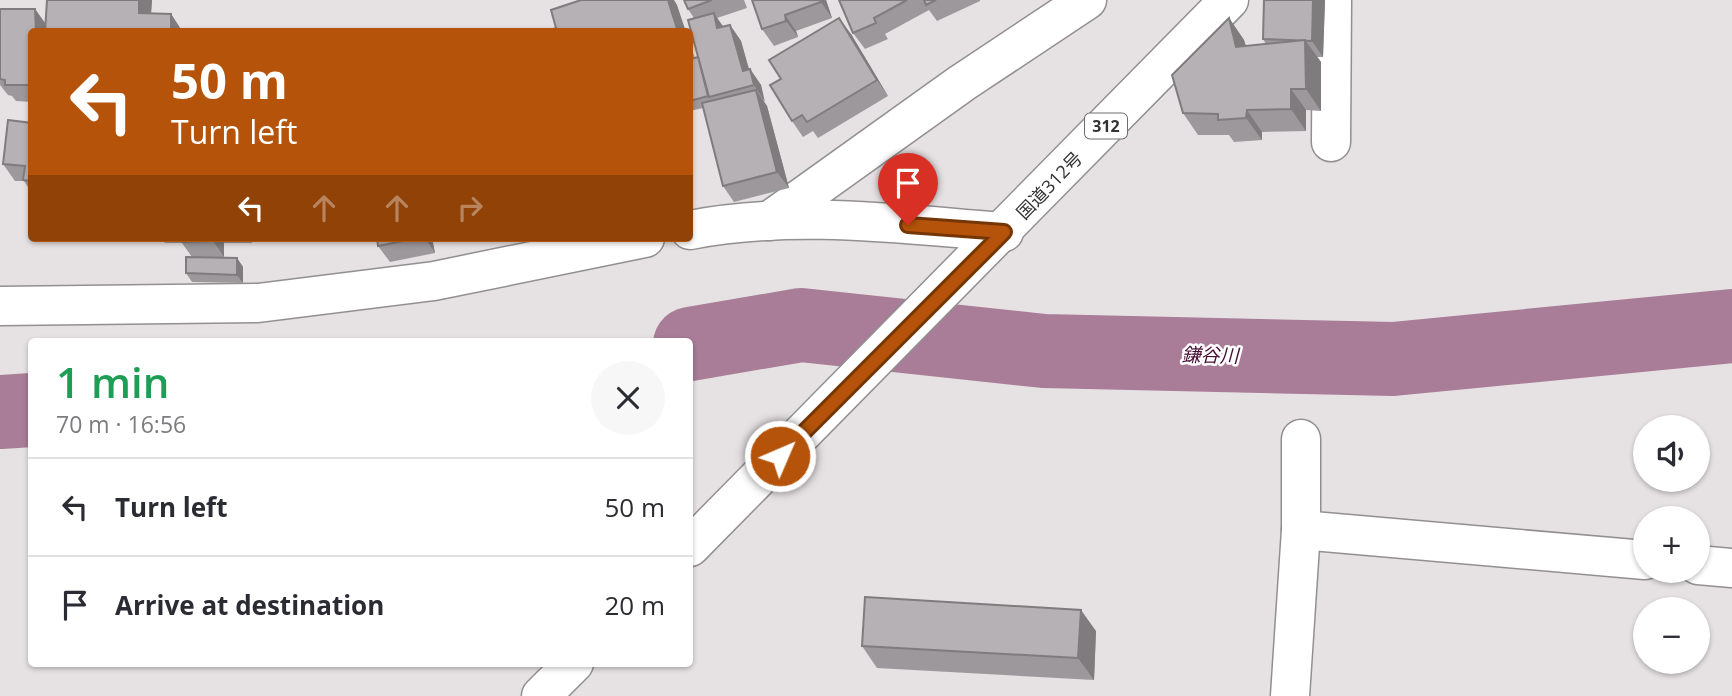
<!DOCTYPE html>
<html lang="en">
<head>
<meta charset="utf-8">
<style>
	:root { --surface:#fff; --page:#f7f7f7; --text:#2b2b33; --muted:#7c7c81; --line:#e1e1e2 }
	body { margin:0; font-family:"Open Sans","Noto Sans JP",sans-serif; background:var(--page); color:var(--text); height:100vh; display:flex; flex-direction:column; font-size:26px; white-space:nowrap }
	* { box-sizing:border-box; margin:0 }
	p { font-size:23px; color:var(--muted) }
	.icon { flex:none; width:38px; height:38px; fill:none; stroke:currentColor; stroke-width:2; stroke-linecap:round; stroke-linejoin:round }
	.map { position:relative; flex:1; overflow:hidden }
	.panel { position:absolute; left:28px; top:338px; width:665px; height:329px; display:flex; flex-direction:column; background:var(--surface); border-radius:7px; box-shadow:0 2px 5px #0004 }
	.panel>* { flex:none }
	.guide { position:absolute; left:28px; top:28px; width:665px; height:214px; border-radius:7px; box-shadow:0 2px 5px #0004; background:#b45309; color:#fff; overflow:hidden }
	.tools { position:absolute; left:1633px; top:415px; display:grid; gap:14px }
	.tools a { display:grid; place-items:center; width:77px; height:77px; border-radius:50%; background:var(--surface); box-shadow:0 2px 5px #0004; font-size:35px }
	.pin { position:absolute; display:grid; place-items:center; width:60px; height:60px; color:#fff; margin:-72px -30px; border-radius:50% 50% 50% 0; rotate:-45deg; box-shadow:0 0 7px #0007 }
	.pin .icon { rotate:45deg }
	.me { position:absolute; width:77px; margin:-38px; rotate:45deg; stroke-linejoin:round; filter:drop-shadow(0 0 5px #0008) }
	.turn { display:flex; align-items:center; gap:24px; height:147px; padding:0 28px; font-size:32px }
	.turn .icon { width:91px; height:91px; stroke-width:2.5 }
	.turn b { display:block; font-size:49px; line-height:60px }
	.lanes { display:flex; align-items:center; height:66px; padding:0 28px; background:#0003; justify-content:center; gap:35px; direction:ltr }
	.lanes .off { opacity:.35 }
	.round { display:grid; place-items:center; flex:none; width:74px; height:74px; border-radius:37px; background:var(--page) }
	.overview { display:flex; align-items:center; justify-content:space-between; height:119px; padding:0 28px }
	h1 { font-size:42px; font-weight:600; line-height:52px; color:#1e9e55 }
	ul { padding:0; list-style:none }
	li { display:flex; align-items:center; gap:21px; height:98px; padding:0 28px; border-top:2px solid var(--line) }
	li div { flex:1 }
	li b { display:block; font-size:26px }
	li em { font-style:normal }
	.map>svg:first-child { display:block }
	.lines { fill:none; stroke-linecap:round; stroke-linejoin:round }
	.river { stroke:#a97c97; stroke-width:74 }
	.minor-casing { stroke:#938f91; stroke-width:41 }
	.highway-casing { stroke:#938f91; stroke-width:41 }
	.minor { stroke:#fff; stroke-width:38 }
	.highway { stroke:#fff; stroke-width:38 }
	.wall { fill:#9d989b }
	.shaded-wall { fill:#7f7c7e }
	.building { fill:#b6b1b4; stroke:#7f7c7e; stroke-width:2 }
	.route-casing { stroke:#753606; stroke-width:18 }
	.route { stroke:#b45309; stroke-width:12 }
	.labels { text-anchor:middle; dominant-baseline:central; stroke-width:5; stroke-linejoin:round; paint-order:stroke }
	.shield { fill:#fff; stroke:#706f70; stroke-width:2 }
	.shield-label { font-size:16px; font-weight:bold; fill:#333132 }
	.street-label { font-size:18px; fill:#333132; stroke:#fff }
	.water-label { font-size:19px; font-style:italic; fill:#470e35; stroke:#fff }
</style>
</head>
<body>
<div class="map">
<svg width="1732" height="696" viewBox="0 0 1732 696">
	<rect width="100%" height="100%" fill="#e6e1e3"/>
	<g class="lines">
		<g class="river">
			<path d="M690,344L801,325L1044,351L1393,359L1732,326"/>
			<path d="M0,412L32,410"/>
		</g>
		<g class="minor-casing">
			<g id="minor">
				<path d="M1331,142L1332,0"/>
				<path d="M769,221L962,83L1087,0"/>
				<path d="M690,230C793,210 899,224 1004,232"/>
				<path d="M0,306L258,303L434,281L645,238"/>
				<path d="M1301,530L1645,560"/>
				<path d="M1698,565L1732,568"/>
				<path d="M1290,696L1301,530V439"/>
			</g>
		</g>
		<g class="highway-casing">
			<g id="highway">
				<path d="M690,547L1229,0"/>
				<path d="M541,696L574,663"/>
			</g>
		</g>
		<use href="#minor" class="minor"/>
		<use href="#highway" class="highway"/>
	</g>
	<g class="wall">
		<path d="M152,0L151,13L171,14L182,31L32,32V102L16,101L12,96L8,95L0,85V9H35L46,24Z"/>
		<path d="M684,0H744L747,8L717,18L723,26L730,25L741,41L749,69H750L761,85L764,102L767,106L789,188L734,202L723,186L703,108L690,111V59L698,57L694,18L688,9Z"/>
		<path d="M752,0H826L832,18L796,31L798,37L774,46L762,29Z"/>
		<path d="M839,0H980V1L937,21L929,10L885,34L888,39L865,49L853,33Z"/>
		<path d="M1325,0L1323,57H1317L1321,62V111L1306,110V131L1262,132V140L1234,142L1229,135H1198L1183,113L1229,18L1244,40L1246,46L1266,44L1263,39Z"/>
		<path d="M851,34L888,96L818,138L813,131L803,137L792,121L781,79Z"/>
		<path d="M690,42L694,57L690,59Z"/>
		<path d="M32,123V193L24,181H15L3,164Z"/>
		<path d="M161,238H252V243H224V257L237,258L243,267V283L192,282L186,273L192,257L182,243H165Z"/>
		<path d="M377,238H432L435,253L390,262L378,246Z"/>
		<path d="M1096,631L1094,680L877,668L862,646Z"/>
	</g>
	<g class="shaded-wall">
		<path d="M139,0H152L150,29L139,13Z"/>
		<path d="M668,0H674L677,5L686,32H678Z"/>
		<path d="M820,0H826L832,18L821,2Z"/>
		<path d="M1313,0H1325L1323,57L1312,41Z"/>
		<path d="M35,9L46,25L47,32H36Z"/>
		<path d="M714,13L725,30L717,28Z"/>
		<path d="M171,14L182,31V32H171Z"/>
		<path d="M785,15L796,31L798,37L786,21Z"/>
		<path d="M839,18L851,34L888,96L877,80Z"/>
		<path d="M1229,18L1244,40L1252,69L1236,47Z"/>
		<path d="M730,25L741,41L754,88L743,71Z"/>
		<path d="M1305,40L1321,62V111L1306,89Z"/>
		<path d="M690,42L694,57L690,50Z"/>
		<path d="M750,69L761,85L765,102L754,85Z"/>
		<path d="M1291,89L1306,110V131L1291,109Z"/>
		<path d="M756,90L767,106L789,188L777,172Z"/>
		<path d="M1247,110L1262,132V140L1246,118Z"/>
		<path d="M213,238H221L224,243V257L213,241Z"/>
		<path d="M425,238H432L435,253Z"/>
		<path d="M237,258L243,267V283L237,275Z"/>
		<path d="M1081,610L1096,631L1094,680L1078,658Z"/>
	</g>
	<g class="building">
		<path d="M47,0H139V13L171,14V32H45Z"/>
		<path d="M581,0H668L678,32H545L556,28L551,10Z"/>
		<path d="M684,0H712L688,9Z"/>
		<path d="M752,0H820L821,2L785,15L786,21L762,29Z"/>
		<path d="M839,0H907L874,18L876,23L853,33Z"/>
		<path d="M924,0H936L926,5Z"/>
		<path d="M1264,0H1313L1312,41L1263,39Z"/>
		<path d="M0,9H35L36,32H32V85H5V80L0,79Z"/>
		<path d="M714,13L717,28L730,25L743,71L750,69L754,85L709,97L688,20Z"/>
		<path d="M839,18L877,80L807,122L802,115L792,121L770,85L781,79L769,60Z"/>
		<path d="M1229,18L1236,47L1305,40L1306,89H1291V109L1247,110L1246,118L1218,120V114L1183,113L1172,75Z"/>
		<path d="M698,57L708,96L690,101V59Z"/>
		<path d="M756,90L777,172L723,186L702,103Z"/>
		<path d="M8,120L32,123V181L23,180L25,166L3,164Z"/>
		<path d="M182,238H213V241L182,242Z"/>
		<path d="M377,238H418L378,246Z"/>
		<path d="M186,257L237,258V275L186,273Z"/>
		<path d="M865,597L1081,610L1078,658L862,646Z"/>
	</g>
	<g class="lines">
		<g class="route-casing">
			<path id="route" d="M780,456L1004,232L908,225"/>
		</g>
		<use href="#route" class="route"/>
	</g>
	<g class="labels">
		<rect class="shield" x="1085" y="113.5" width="42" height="25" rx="5"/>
		<g class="shield-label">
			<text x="1106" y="126">312</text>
		</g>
		<g class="street-label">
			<text transform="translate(1049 185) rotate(-46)">国道312号</text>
		</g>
		<g class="water-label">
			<text transform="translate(1210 355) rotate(1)">鎌谷川</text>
		</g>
	</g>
</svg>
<div class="tools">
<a><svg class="icon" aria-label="sound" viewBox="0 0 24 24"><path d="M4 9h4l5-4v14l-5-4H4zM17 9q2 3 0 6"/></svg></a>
<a>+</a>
<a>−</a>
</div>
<div class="pin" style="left:908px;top:225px;background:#d93025"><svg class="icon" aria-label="arrive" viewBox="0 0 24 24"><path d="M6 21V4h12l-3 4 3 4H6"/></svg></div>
<svg class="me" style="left:780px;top:456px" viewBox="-20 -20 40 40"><circle r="17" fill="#b45309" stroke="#fff" stroke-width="3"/><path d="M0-11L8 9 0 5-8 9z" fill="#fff"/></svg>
<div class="guide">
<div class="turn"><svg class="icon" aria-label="left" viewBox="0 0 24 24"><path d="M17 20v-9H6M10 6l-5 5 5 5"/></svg><div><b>50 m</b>Turn left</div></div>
<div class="lanes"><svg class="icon" aria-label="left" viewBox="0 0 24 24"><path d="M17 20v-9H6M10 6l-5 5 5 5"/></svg><svg class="icon off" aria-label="ahead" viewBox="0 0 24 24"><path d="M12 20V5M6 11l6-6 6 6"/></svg><svg class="icon off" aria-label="ahead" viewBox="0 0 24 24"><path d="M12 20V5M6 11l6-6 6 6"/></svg><svg class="icon off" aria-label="right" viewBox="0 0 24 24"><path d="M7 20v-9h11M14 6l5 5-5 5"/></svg></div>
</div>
<section class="panel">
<div class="overview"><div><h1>1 min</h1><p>70 m · 16:56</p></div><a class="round"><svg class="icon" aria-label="close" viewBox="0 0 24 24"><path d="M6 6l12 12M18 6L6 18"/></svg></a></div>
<ul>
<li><svg class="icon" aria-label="left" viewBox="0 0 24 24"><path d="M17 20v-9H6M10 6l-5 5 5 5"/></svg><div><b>Turn left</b></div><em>50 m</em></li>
<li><svg class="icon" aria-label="arrive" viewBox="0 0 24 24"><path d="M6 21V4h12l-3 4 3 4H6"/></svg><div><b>Arrive at destination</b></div><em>20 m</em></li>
</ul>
</section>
</div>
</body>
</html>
